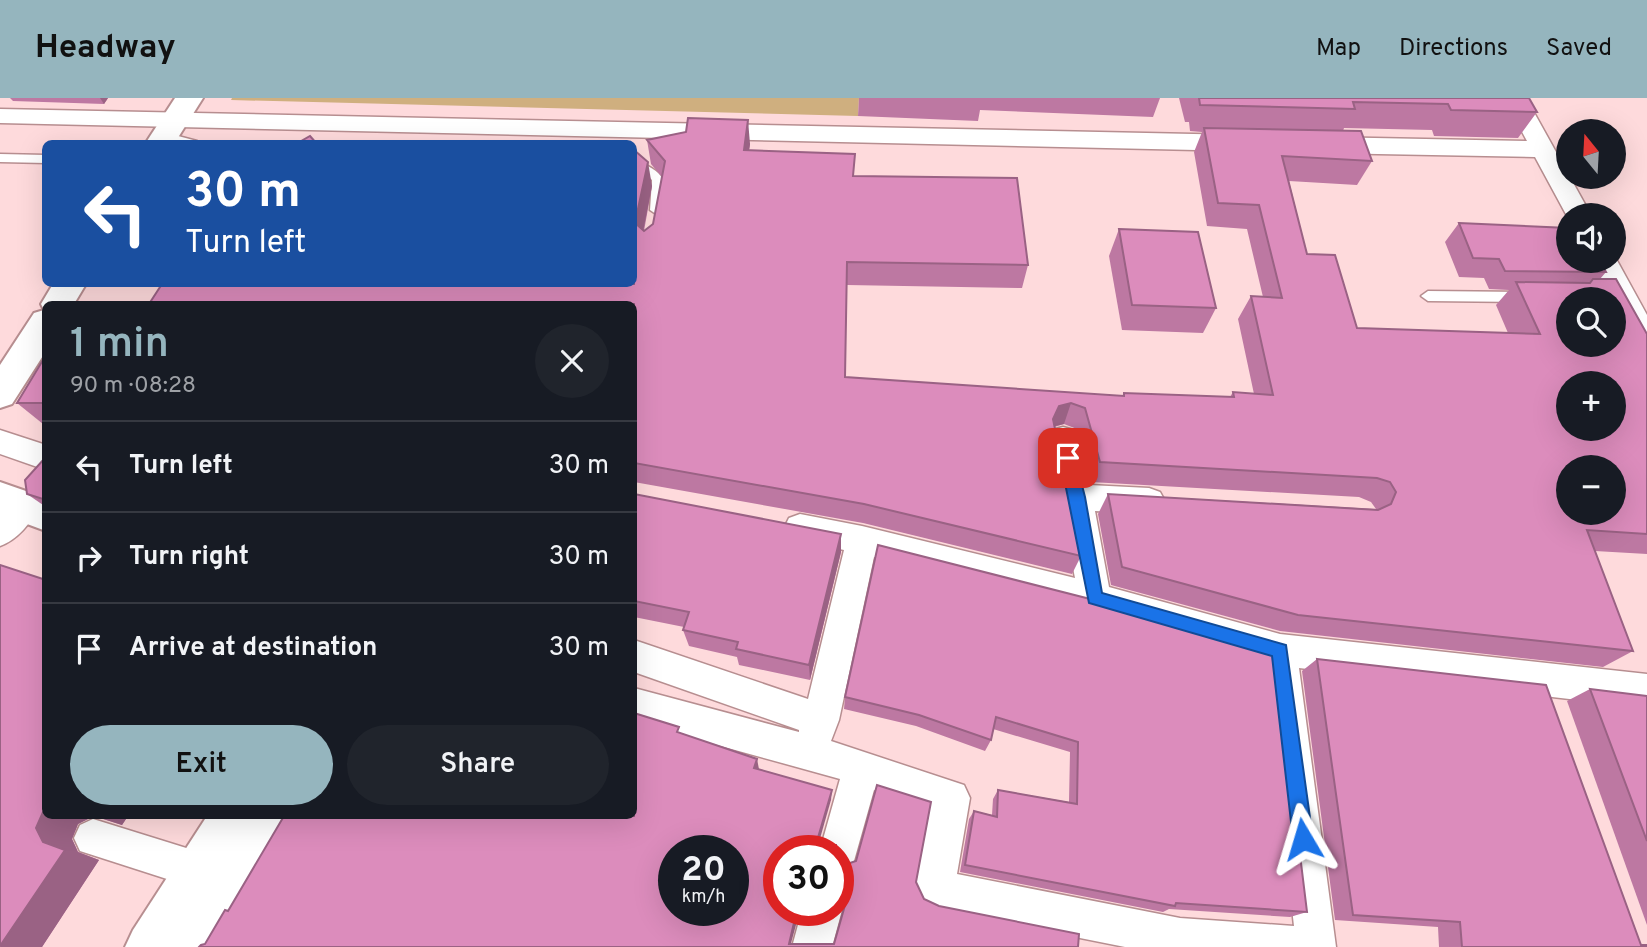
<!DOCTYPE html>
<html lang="en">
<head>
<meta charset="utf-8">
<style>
	:root { --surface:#171b24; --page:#20242c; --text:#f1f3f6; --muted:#9ea1a6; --line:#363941; --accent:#95b5be }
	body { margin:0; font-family:Overpass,sans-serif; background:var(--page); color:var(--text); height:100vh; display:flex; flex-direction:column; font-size:26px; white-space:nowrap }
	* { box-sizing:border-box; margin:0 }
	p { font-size:23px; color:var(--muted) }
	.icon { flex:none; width:38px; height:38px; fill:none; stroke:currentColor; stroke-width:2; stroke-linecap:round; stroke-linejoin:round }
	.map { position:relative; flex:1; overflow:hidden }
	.panel { position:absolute; left:42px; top:203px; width:595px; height:518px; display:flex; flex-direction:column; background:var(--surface); border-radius:10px; box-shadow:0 7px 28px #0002 }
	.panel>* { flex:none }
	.hud { position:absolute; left:42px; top:42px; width:595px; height:147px; border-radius:10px; box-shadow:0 7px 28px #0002; background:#1a4fa0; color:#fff; overflow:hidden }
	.needle { width:46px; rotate:342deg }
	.tools { position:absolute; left:1556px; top:21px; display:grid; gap:14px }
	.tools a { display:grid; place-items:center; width:70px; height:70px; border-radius:50%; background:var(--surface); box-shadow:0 7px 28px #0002; font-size:35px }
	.speed { position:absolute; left:658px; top:737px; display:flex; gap:14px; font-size:35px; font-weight:700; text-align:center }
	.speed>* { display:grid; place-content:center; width:91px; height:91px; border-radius:50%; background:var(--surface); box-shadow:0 7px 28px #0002; line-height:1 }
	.speed small { font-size:18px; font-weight:400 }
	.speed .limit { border:10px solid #d22; background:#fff; color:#111 }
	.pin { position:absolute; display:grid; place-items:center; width:60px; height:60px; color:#fff; margin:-30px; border-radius:14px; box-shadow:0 4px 10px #0006 }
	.me { position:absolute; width:77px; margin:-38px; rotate:353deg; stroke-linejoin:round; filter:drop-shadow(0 0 5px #0008) }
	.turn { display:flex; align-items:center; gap:24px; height:147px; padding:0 28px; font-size:32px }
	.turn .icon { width:91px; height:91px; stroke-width:2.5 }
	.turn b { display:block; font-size:49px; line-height:60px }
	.round { display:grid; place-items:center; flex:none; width:74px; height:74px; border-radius:37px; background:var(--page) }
	.head { display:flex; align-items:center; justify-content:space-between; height:119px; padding:0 28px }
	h1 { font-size:42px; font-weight:600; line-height:52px; color:var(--accent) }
	.button { display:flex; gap:14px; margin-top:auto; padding:14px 28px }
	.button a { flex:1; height:80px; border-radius:42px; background:var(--accent); color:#111; font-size:28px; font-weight:600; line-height:80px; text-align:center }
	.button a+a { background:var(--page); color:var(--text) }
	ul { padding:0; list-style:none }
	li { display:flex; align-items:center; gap:21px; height:91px; padding:0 28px; border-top:2px solid var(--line) }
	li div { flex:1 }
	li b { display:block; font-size:26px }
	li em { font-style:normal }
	header { display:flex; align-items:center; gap:42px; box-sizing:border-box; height:98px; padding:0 35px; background:var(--accent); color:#111 }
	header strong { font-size:33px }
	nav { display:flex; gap:38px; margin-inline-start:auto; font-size:24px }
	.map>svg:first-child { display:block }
	.green { fill:#cfaf7f }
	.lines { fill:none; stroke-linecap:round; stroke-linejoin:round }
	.lane-casing { stroke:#b78e90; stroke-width:3 }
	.street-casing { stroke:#b78e90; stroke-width:3 }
	.secondary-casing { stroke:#b78e90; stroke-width:4 }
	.lane { fill:#fff; fill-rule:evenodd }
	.street { fill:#fff; fill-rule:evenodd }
	.secondary { fill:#fff; fill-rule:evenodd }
	.wall { fill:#bd78a2 }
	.shaded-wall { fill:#9a6284 }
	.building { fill:#dc8cbc; stroke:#9a6284; stroke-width:2; fill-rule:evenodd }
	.route { fill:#1a73e8; stroke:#114b97; stroke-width:2 }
</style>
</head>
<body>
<header>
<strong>Headway</strong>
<nav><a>Map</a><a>Directions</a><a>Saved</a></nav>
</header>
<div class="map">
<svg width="1647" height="849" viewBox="0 0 1647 849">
	<rect width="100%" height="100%" fill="#fedadc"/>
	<path class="green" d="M232,0H859L858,18L231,2Z"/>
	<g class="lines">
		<g class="lane-casing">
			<g id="lane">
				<path d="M163,34L197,43L199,46H177L159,41V35Z"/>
				<path d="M0,56L46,57V65L0,64Z"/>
				<path d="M634,63C663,71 673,86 660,115L656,116L650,112L652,82L646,76L634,71Z"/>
				<path d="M1428,193L1524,194L1531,199L1524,204L1428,203L1421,198Z"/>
			</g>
		</g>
		<g class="street-casing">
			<g id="street">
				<path d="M1504,0H1526L1591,117H1568V120L1535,59L1324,55L1316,52L1312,47L1316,42L1324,39L1527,43Z"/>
				<path d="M0,11L1241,37L1249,40L1253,45L1249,50L1241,53L0,25Z"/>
				<path d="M1614,157L1647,217V252L1637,249L1591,163H1614Z"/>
				<path d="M1063,329L1074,332L1089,387L1149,390L1160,394L1165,403L1160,412L1149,416L1095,413L1109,489L1280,536L1647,576V610L1299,570L1336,849H1125L935,811L921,805L915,791L930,711L874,692L852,770L838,775V752H820L840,681L634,624V590L799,634V632L634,574V542L808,601L844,452L789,440L784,430L789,420L800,416L862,428L1075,480L1048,341L1052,332ZM874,459L1095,515L1264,563L1294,828L1180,820L957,776L970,700L964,687L831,643L839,622Z"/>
				<path d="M0,332L46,347V372L0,356Z"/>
				<path d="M23,396L34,400L39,409C31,425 17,442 0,448V412L12,400Z"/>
				<path d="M93,721L212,758L217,772L212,786L198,791L80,753L74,740L80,727Z"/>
				<path d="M838,804L842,812L832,849H792L802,812H838Z"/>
			</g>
		</g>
		<g class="secondary-casing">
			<g id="secondary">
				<path d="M175,0H203L174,46H145Z"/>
				<path d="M53,186H86L74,206H46V253L12,306L0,310V267L34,215L44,212L41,206Z"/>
				<path d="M0,384L46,400V433L0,416Z"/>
				<path d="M207,718H301L294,734L225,849H125L133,832Z"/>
			</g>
		</g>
		<use href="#lane" class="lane"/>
		<use href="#street" class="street"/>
		<use href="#secondary" class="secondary"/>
	</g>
	<g class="wall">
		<path d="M10,0H108L104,6L13,3Z"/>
		<path d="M859,0H1160L1153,19L980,12L978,23L858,18Z"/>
		<path d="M1179,0H1529L1537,14L1518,40L1434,38L1432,32L1344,30L1343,33L1372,63L1357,87L1289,83L1307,156L1357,230L1508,235L1496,207L1509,192L1489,191L1484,180L1459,179L1445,144L1459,125L1606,174L1600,181L1647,236V456L1595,453L1633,553L1603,569L1280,533L1111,487L1098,416L1108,396L1376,411L1371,404L1359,399L1091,384L1077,331L1064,326L1054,329L1081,458L1072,476L863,425L634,384V52L652,88L644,133L653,126L662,79L651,66L647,42L750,46L749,52L854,78L1028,167L1022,190L847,187L845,279L1122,298L1124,295L1230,299L1233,294L1254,296L1238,221L1251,198L1263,199L1247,131L1207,128L1194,54L1202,34L1190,33L1189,24H1185Z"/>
		<path d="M1119,131L1216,210L1203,235L1122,232L1109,158Z"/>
		<path d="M17,305H46V326H43Z"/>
		<path d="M46,361V409L27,396Z"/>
		<path d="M634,396L841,454L810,582L739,567L737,559L689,548L683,532L684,529L634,519Z"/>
		<path d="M878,447L1307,814L1290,819L1169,811L1163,814L960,774L969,721L974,713L992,717L993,701L998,692L1069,704L1070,654L993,631L991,642L985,653L916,628L844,611L845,599Z"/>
		<path d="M1317,561L1641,847L1647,849H1439L1438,829L1335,822L1302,573Z"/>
		<path d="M1590,591L1647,598V827L1567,603Z"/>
		<path d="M682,635L759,672L831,702L779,752L791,846H834L844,812L838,802V769L916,784L924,801L939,808L1078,849L205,846L228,812Z"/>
		<path d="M46,718H128L122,727L94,718L78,726L72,741L78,754L99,762L42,849Z"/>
	</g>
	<g class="shaded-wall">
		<path d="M100,0H108L104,6Z"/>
		<path d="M748,22L750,46L746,76L744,52Z"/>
		<path d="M648,64L652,88L640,149L635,125Z"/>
		<path d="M1071,305L1064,326L1051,329L1053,321L1059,308Z"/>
		<path d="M841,436V454L810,582L809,567Z"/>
		<path d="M757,661L759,671L756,680L754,670Z"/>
		<path d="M832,692L831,702L817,751V743Z"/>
		<path d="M46,713V718H94L78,726L72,741L78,754L99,762L42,849H0L43,744L36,730L43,714Z"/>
		<path d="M94,718H128L122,727Z"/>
		<path d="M797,812H800L790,849L789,846Z"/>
	</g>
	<g class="building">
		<path d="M1199,0H1529L1537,14L1451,12L1448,6L1353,4L1355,11L1200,7Z"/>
		<path d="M688,20L748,22L744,52L855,56L853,78L1017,80L1028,167L847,164L845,279L1124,298V295L1234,299L1233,294L1273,297L1251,198L1282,200L1259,107L1218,105L1204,30L1361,33L1372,63L1282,58L1307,156L1335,157L1357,230L1540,236L1516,184L1590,185L1593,181H1616L1647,236V436L1587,432L1633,553L1298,517L1122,469L1108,396L1378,412L1391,406L1396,394L1390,384L1377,380L1100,364L1085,310L1071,305L1059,308L1053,321L1081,458L864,406L634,365V206H149L162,186H634V52L648,64L635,125L644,133L653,126L665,63L647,42L686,34ZM1568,201H1614V247H1568ZM1568,285H1614V331H1568ZM1568,369H1614V415H1568Z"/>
		<path d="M310,38L317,46H296Z"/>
		<path d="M1459,125L1568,130V163H1600L1606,174L1505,173L1499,161L1473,160Z"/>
		<path d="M1119,131L1198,134L1216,210L1132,207Z"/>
		<path d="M46,257V305H17Z"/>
		<path d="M44,361H46V402L27,396L25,382Z"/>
		<path d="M634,396L841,436L809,567L736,551L738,544L683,532L689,514L634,503Z"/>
		<path d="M878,447L1102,504L1275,552L1307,814L1176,805L1175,808L965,767L974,713L997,719L998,692L1077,706L1078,644L996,619L991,642L919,617L845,599Z"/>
		<path d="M0,467L46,482V713L43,714L36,730L43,744L65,752L0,848Z"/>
		<path d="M1317,561L1546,587L1641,847H1647V849H1462L1460,824L1353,817Z"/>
		<path d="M1590,591L1647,598V743Z"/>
		<path d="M634,615L679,629L677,634L757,661L754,670L832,692L817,743L820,747H836V752H779V812H797L789,846H834L845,807L839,795L838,797V769L856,763L877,687L931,704L916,784L924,801L939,808L1079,836L1078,849H199L201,847L205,846L225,812L228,813L284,718H634ZM674,752H733V812H674Z"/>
	</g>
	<path class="route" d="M1068,354L1075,360L1085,399L1102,495L1286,547L1313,741L1310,748L1303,751L1296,748L1293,741L1272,558L1089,505L1060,360Z"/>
</svg>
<div class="tools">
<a><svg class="needle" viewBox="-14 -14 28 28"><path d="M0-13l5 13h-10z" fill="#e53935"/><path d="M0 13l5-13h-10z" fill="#9ea1a6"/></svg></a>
<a><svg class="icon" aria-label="sound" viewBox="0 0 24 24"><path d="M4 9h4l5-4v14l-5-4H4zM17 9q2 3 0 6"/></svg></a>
<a><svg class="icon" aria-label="search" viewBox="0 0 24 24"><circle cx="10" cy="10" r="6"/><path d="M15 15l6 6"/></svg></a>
<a>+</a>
<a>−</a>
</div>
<div class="speed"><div>20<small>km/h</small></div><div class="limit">30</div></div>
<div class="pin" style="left:1068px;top:360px;background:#d93025"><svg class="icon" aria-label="arrive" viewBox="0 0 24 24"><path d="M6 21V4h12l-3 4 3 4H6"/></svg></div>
<svg class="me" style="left:1303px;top:741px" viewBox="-20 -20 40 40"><path d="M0-17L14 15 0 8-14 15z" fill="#1a73e8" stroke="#fff" stroke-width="4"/></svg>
<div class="hud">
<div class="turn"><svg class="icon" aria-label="left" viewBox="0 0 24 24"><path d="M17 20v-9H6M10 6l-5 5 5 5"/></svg><div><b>30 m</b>Turn left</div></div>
</div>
<section class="panel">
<div class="head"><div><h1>1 min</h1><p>90 m · 08:28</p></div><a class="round"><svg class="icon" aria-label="close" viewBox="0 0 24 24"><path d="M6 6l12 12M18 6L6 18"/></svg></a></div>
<ul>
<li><svg class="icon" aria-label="left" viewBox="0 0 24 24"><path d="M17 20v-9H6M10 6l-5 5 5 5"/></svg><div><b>Turn left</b></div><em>30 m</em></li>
<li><svg class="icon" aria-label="right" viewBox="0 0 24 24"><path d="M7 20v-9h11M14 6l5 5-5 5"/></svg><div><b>Turn right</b></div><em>30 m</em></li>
<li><svg class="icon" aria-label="arrive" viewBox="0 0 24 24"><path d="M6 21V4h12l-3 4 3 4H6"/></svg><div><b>Arrive at destination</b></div><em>30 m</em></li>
</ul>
<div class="button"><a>Exit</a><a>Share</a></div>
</section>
</div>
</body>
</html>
